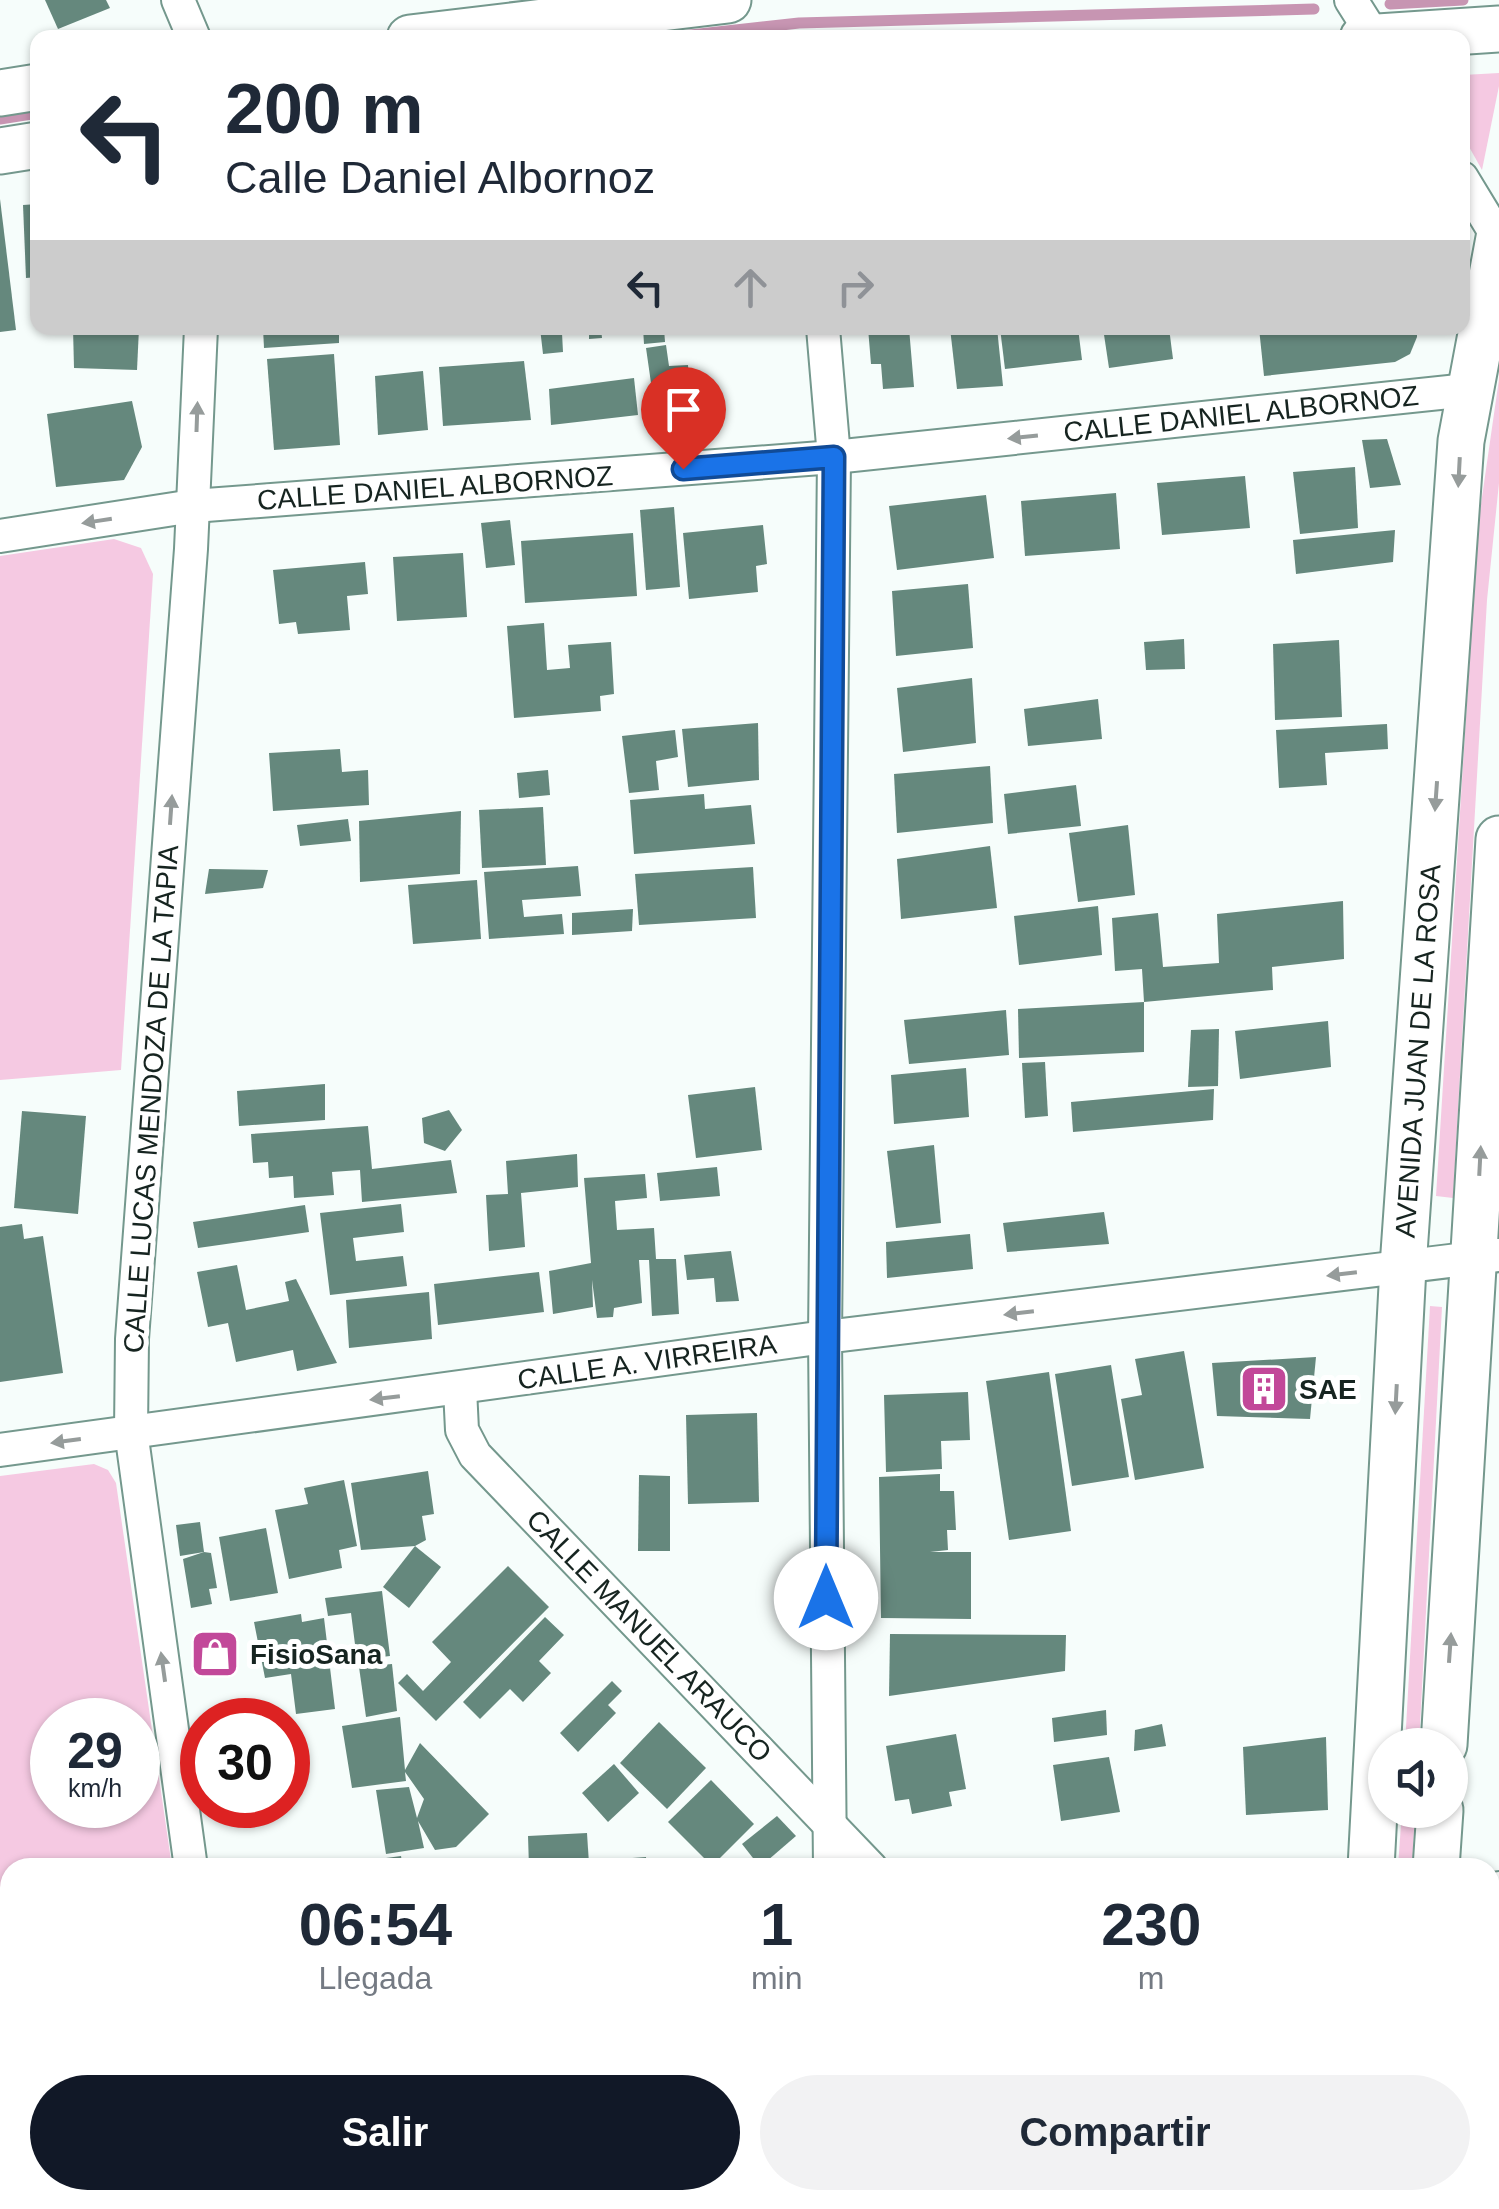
<!DOCTYPE html>
<html lang="es">
<head>
<meta charset="utf-8">
<style>
	:root { --surface:#fff; --page:#f2f2f3; --text:#1f2937; --muted:#747a83; --accent:#111827 }
	body { margin:0; font-family:Arial,sans-serif; background:var(--page); color:var(--text); height:100vh; display:flex; flex-direction:column; font-size:38px; white-space:nowrap }
	* { box-sizing:border-box; margin:0 }
	p { font-size:32px; color:var(--muted) }
	.icon { flex:none; width:55px; height:55px; fill:none; stroke:currentColor; stroke-width:2; stroke-linecap:round; stroke-linejoin:round }
	.map { position:relative; flex:1; overflow:hidden }
	.details { position:absolute; left:0px; top:1858px; width:1500px; height:352px; display:flex; flex-direction:column; background:var(--surface); border-radius:30px 30px 0 0; box-shadow:0 2px 8px #0004 }
	.details>* { flex:none }
	.banner { position:absolute; left:30px; top:30px; width:1440px; height:305px; border-radius:20px; box-shadow:0 2px 8px #0004; background:#fff; color:var(--text); overflow:hidden }
	.tools { position:absolute; left:1368px; top:1728px; display:grid; gap:20px }
	.tools a { display:grid; place-items:center; width:100px; height:100px; border-radius:50%; background:var(--surface); box-shadow:0 2px 8px #0004; font-size:50px }
	.speed { position:absolute; left:30px; top:1698px; display:flex; gap:20px; font-size:50px; font-weight:700; text-align:center }
	.speed>* { display:grid; place-content:center; width:130px; height:130px; border-radius:50%; background:var(--surface); box-shadow:0 2px 8px #0004; line-height:1 }
	.speed small { font-size:25px; font-weight:400 }
	.speed .limit { border:15px solid #d22; background:#fff; color:#111 }
	.pin { position:absolute; display:grid; place-items:center; width:85px; height:85px; color:#fff; margin:-102px -42px; border-radius:50% 50% 50% 0; rotate:-45deg; box-shadow:0 0 10px #0007 }
	.pin .icon { rotate:45deg }
	.me { position:absolute; width:110px; margin:-55px; rotate:0deg; stroke-linejoin:round; filter:drop-shadow(0 0 8px #0008) }
	.turn { display:flex; align-items:center; gap:35px; height:210px; padding:0 30px; font-size:45px }
	.turn .icon { width:130px; height:130px; stroke-width:2.5 }
	.turn b { display:block; font-size:70px; line-height:85px }
	.lanes { display:flex; align-items:center; height:95px; padding:0 30px; background:#0003; justify-content:center; gap:50px; direction:ltr }
	.lanes .off { opacity:.35 }
	.eta { display:flex; justify-content:space-evenly; align-items:center; height:170px; text-align:center }
	.eta b { font-size:60px; font-weight:700; line-height:70px }
	.action { display:flex; gap:20px; margin-top:auto; padding:20px 30px }
	.action a { flex:1; height:115px; border-radius:60px; background:var(--accent); color:#fff; font-size:40px; font-weight:700; line-height:115px; text-align:center }
	.action a+a { background:var(--page); color:var(--text) }
	.map>svg:first-child { display:block }
	.green { fill:#f5c9e2; fill-rule:evenodd }
	.lines { fill:none; stroke-linecap:round; stroke-linejoin:round }
	.stream { stroke:#c795b2; stroke-width:11 }
	.building { fill:#65887d }
	.street-casing { stroke:#74988d; stroke-width:36 }
	.secondary-casing { stroke:#74988d; stroke-width:49 }
	.street { stroke:#fff; stroke-width:32 }
	.secondary { stroke:#fff; stroke-width:45 }
	.oneway { fill:#969c9b }
	.route-casing { stroke:#114b97; stroke-width:25 }
	.route { stroke:#1a73e8; stroke-width:18 }
	.labels { text-anchor:middle; dominant-baseline:central; stroke-width:10; stroke-linejoin:round; paint-order:stroke }
	.street-label { font-size:28px; fill:#162420; stroke:#fff }
	.poi-label { font-size:28px; font-weight:bold; fill:#162420; stroke:#fff; text-anchor:start }
</style>
</head>
<body>
<div class="map">
<svg width="1499" height="2209" viewBox="0 0 1499 2209">
	<rect width="100%" height="100%" fill="#f6fdfb"/>
	<g class="green">
		<path d="M1499,73V86L1482,170L1463,136V75Z"/>
		<path d="M1499,379V483L1487,600L1453,1198L1436,1196L1478,525Z"/>
		<path d="M114,539L141,548L153,574L121,1070L0,1080V556Z"/>
		<path d="M1430,1306L1442,1307L1419,1745H1405Z"/>
		<path d="M94,1464L108,1470L116,1483L172,1867L10,1868V2200H220L221,2209H0V1476ZM52,1720H138V1805H52Z"/>
		<path d="M1402,1810H1415L1412,1867H1398Z"/>
		<path d="M1499,2056V2209H1485V2200H1490V2058Z"/>
	</g>
	<g class="lines">
		<g class="stream">
			<path d="M1390,4L1463,0"/>
			<path d="M664,38L799,23L1314,9"/>
			<path d="M0,119L38,113"/>
		</g>
	</g>
	<g class="building">
		<path d="M45,0H106L110,8L58,29Z"/>
		<path d="M0,199L16,330L0,332Z"/>
		<path d="M38,204V277L26,278L23,205Z"/>
		<path d="M73,328H139L137,370L74,368Z"/>
		<path d="M263,328H339V343L264,348Z"/>
		<path d="M540,328H601L602,338L589,339V330L562,333L563,352L543,354Z"/>
		<path d="M643,328H664L665,342L644,344Z"/>
		<path d="M868,328H909L914,387L883,389L881,364H871Z"/>
		<path d="M950,328H997L1003,386L957,389Z"/>
		<path d="M1000,328H1078L1082,360L1005,369Z"/>
		<path d="M1103,328H1169L1173,359L1109,368Z"/>
		<path d="M1259,328H1417V337L1410,354L1395,362L1264,376Z"/>
		<path d="M666,345L669,366L688,365L691,408L673,410L670,380L651,383L646,348Z"/>
		<path d="M334,354L340,445L274,450L267,359Z"/>
		<path d="M524,361L531,420L443,426L439,367Z"/>
		<path d="M423,371L428,430L378,435L375,376Z"/>
		<path d="M634,378L638,415L551,425L549,389Z"/>
		<path d="M132,401L142,447L124,480L56,487L47,414Z"/>
		<path d="M1387,439L1401,485L1370,488L1362,440Z"/>
		<path d="M1355,467L1358,528L1300,534L1293,472Z"/>
		<path d="M1245,476L1250,528L1162,535L1157,483Z"/>
		<path d="M1116,493L1120,549L1025,556L1021,501Z"/>
		<path d="M986,495L994,558L897,570L889,506Z"/>
		<path d="M674,507L680,587L646,590L640,510Z"/>
		<path d="M510,520L515,565L486,568L481,523Z"/>
		<path d="M763,525L767,564L756,566L758,592L689,599L683,533Z"/>
		<path d="M1395,530L1393,562L1296,574L1293,540Z"/>
		<path d="M633,533L637,596L525,603L521,541Z"/>
		<path d="M463,553L467,617L397,621L393,557Z"/>
		<path d="M365,562L368,594L347,596L350,630L298,634L296,622L279,624L273,570Z"/>
		<path d="M968,584L973,648L896,656L892,591Z"/>
		<path d="M544,623L547,670L570,668L568,645L611,642L614,694L600,696L601,711L514,718L507,626Z"/>
		<path d="M1184,639L1185,669L1146,670L1144,642Z"/>
		<path d="M1339,640L1342,717L1275,720L1273,644Z"/>
		<path d="M972,678L976,743L903,752L897,688Z"/>
		<path d="M1098,699L1102,739L1028,746L1024,709Z"/>
		<path d="M758,723L759,780L688,787L682,729Z"/>
		<path d="M1387,724L1388,749L1325,753L1327,785L1279,788L1276,730Z"/>
		<path d="M675,730L678,757L656,761L659,790L629,793L622,736Z"/>
		<path d="M340,749L342,772L368,770L369,805L273,811L269,753Z"/>
		<path d="M990,766L993,823L897,833L894,774Z"/>
		<path d="M548,770L550,795L519,798L517,773Z"/>
		<path d="M1076,785L1081,826L1008,834L1004,794Z"/>
		<path d="M704,794L705,809L751,805L755,844L634,854L630,800Z"/>
		<path d="M543,807L546,865L482,868L479,810Z"/>
		<path d="M461,811L460,874L360,882L359,821Z"/>
		<path d="M348,819L351,841L300,846L297,825Z"/>
		<path d="M1128,825L1135,895L1078,902L1069,833Z"/>
		<path d="M990,846L997,908L901,919L897,859Z"/>
		<path d="M578,866L581,896L522,900L524,917L562,914L564,934L489,939L484,872Z"/>
		<path d="M753,867L756,918L639,925L635,874Z"/>
		<path d="M209,869L268,870L263,888L205,894Z"/>
		<path d="M477,880L481,939L413,944L408,885Z"/>
		<path d="M1343,901L1344,959L1272,967L1273,990L1144,1002L1142,969L1115,971L1112,918L1158,913L1163,967L1219,963L1217,914Z"/>
		<path d="M1098,906L1102,955L1019,965L1014,916Z"/>
		<path d="M633,909L632,931L572,935V913Z"/>
		<path d="M1144,1002V1052L1019,1058L1018,1009Z"/>
		<path d="M1006,1010L1009,1055L909,1064L904,1020Z"/>
		<path d="M1328,1021L1331,1067L1240,1079L1235,1031Z"/>
		<path d="M1219,1029L1218,1086L1188,1087L1191,1030Z"/>
		<path d="M1045,1062L1048,1116L1025,1118L1022,1063Z"/>
		<path d="M966,1068L969,1117L894,1124L891,1075Z"/>
		<path d="M325,1084V1120L239,1126L237,1091Z"/>
		<path d="M755,1087L762,1150L696,1158L688,1095Z"/>
		<path d="M1214,1089L1213,1120L1073,1132L1071,1102Z"/>
		<path d="M449,1110L462,1130L445,1151L424,1143L422,1118Z"/>
		<path d="M22,1111L86,1116L78,1214L14,1208Z"/>
		<path d="M368,1126L372,1169L451,1160L457,1193L362,1202L360,1170L332,1172L334,1195L294,1198L293,1176L269,1178L268,1162L253,1163L251,1134Z"/>
		<path d="M934,1145L941,1223L896,1228L887,1151Z"/>
		<path d="M577,1154L578,1187L521,1193L525,1247L489,1251L486,1195L508,1194L506,1161Z"/>
		<path d="M717,1167L720,1196L660,1201L657,1173Z"/>
		<path d="M645,1174L647,1198L615,1201L617,1230L654,1228L656,1259H676L679,1314L652,1316L649,1260H639L642,1303L614,1308L613,1317L597,1318L592,1280L593,1307L553,1314L549,1271L591,1263L584,1178Z"/>
		<path d="M401,1204L404,1232L353,1238L356,1261L403,1256L407,1286L330,1295L320,1213Z"/>
		<path d="M305,1205L309,1232L198,1248L193,1222Z"/>
		<path d="M1104,1212L1109,1244L1007,1252L1003,1223Z"/>
		<path d="M22,1224L24,1239L43,1236L63,1373L0,1382V1227Z"/>
		<path d="M970,1234L973,1269L887,1278L886,1242Z"/>
		<path d="M731,1251L739,1301L716,1302L714,1278L687,1280L684,1255Z"/>
		<path d="M237,1265L246,1310L289,1301L285,1282L296,1279L337,1363L297,1371L293,1350L236,1362L228,1323L208,1327L197,1272Z"/>
		<path d="M539,1272L544,1312L438,1325L434,1284Z"/>
		<path d="M429,1292L432,1339L349,1348L346,1300Z"/>
		<path d="M1184,1351L1204,1468L1135,1480L1121,1399L1142,1395L1135,1359Z"/>
		<path d="M1316,1357L1310,1419L1217,1416L1212,1363Z"/>
		<path d="M1111,1365L1129,1477L1072,1486L1055,1374Z"/>
		<path d="M1049,1372L1071,1531L1009,1540L986,1381Z"/>
		<path d="M968,1392L970,1440L941,1441L942,1469L886,1472L884,1395Z"/>
		<path d="M757,1413L759,1502L688,1504L686,1415Z"/>
		<path d="M428,1471L434,1514L422,1516L426,1540L415,1546L361,1550L351,1483Z"/>
		<path d="M940,1474V1491H954L956,1530H947L948,1550L930,1552H971V1619L881,1618L879,1477Z"/>
		<path d="M639,1475L670,1476V1551H638Z"/>
		<path d="M344,1480L357,1546L339,1550L342,1568L289,1579L275,1510L308,1504L304,1488Z"/>
		<path d="M200,1522L204,1552L180,1556L176,1525Z"/>
		<path d="M266,1528L278,1593L230,1601L219,1537Z"/>
		<path d="M415,1546L441,1567L409,1608L383,1587Z"/>
		<path d="M204,1552L211,1553L217,1588L209,1589L212,1604L191,1608L183,1559Z"/>
		<path d="M508,1566L549,1607L436,1721L398,1683L407,1674L423,1691L451,1662L432,1642Z"/>
		<path d="M382,1591L390,1656L357,1660L351,1613L328,1616L325,1598Z"/>
		<path d="M301,1614L302,1622L324,1618L335,1709L296,1714L291,1674L265,1678L254,1622Z"/>
		<path d="M545,1617L564,1635L539,1661L551,1673L523,1702L510,1689L480,1719L463,1702Z"/>
		<path d="M890,1634L1066,1635L1065,1671L889,1696Z"/>
		<path d="M392,1664L397,1711L366,1717L359,1667Z"/>
		<path d="M612,1681L622,1691L608,1705L616,1713L578,1752L560,1733Z"/>
		<path d="M1106,1710L1107,1735L1054,1742L1052,1718Z"/>
		<path d="M400,1717L405,1770L420,1743L489,1814L456,1847L435,1850L418,1821L424,1848L386,1854L376,1790L409,1787L417,1818L424,1799L405,1772L406,1781L352,1788L342,1726Z"/>
		<path d="M659,1722L706,1768L667,1809L620,1763Z"/>
		<path d="M1162,1724L1166,1746L1134,1751L1135,1730Z"/>
		<path d="M956,1734L966,1789L949,1792L952,1806L912,1814L909,1799L895,1801L886,1746Z"/>
		<path d="M1326,1737L1328,1810L1246,1815L1243,1747Z"/>
		<path d="M1109,1757L1120,1812L1061,1821L1053,1765Z"/>
		<path d="M614,1764L639,1793L608,1822L582,1793Z"/>
		<path d="M711,1780L754,1824L712,1866L668,1822Z"/>
		<path d="M777,1816L796,1836L760,1867L742,1844Z"/>
		<path d="M587,1833L589,1864L529,1867L528,1836Z"/>
		<path d="M401,1856L403,1868H350L349,1863Z"/>
		<path d="M646,1857L647,1868H592L591,1861Z"/>
		<path d="M445,2200H487L488,2209H445Z"/>
		<path d="M584,2200H599L600,2209H585Z"/>
		<path d="M1032,2200H1086L1087,2209H1034Z"/>
	</g>
	<g class="lines">
		<g class="street-casing">
			<g id="street">
				<path d="M178,0L194,38"/>
				<path d="M1351,0L1375,38"/>
				<path d="M1462,178L1499,239"/>
				<path d="M823,328L834,457L825,1337L830,1868"/>
				<path d="M0,536L193,506L834,457L1468,390"/>
				<path d="M460,1389L462,1430L475,1455L871,1868"/>
				<path d="M0,1450L825,1337L1499,1255"/>
				<path d="M191,1868L131,1431L132,1339L191,549L201,328"/>
				<path d="M1490,1890L1499,1888"/>
				<path d="M236,2200L238,2209"/>
				<path d="M847,2200V2209"/>
				<path d="M1192,2200L1201,2209"/>
			</g>
		</g>
		<g class="secondary-casing">
			<g id="secondary">
				<path d="M410,38L728,0"/>
				<path d="M1363,38L1499,29"/>
				<path d="M0,93L38,87"/>
				<path d="M0,151L38,145"/>
				<path d="M1444,1745L1499,839"/>
				<path d="M1371,1868L1403,1267L1461,441L1499,238"/>
				<path d="M1436,1868L1440,1810"/>
				<path d="M1363,2200L1364,2209"/>
				<path d="M1430,2200L1431,2209"/>
			</g>
		</g>
		<use href="#street" class="street"/>
		<use href="#secondary" class="secondary"/>
	</g>
	<defs><path id="oneway-solid" d="M-6-.8H1V-3.2L6.5 0L1 3.2V.8H-6Z" transform="scale(2.5)"/></defs>
	<g class="oneway">
		<use href="#oneway-solid" transform="translate(197 417) rotate(-88)"/>
		<use href="#oneway-solid" transform="translate(1023 437) rotate(174)"/>
		<use href="#oneway-solid" transform="translate(1459 472) rotate(93)"/>
		<use href="#oneway-solid" transform="translate(97 521) rotate(171)"/>
		<use href="#oneway-solid" transform="translate(1436 796) rotate(94)"/>
		<use href="#oneway-solid" transform="translate(171 810) rotate(-86)"/>
		<use href="#oneway-solid" transform="translate(1480 1161) rotate(-87)"/>
		<use href="#oneway-solid" transform="translate(1342 1274) rotate(173)"/>
		<use href="#oneway-solid" transform="translate(1019 1313) rotate(173)"/>
		<use href="#oneway-solid" transform="translate(385 1398) rotate(173)"/>
		<use href="#oneway-solid" transform="translate(1396 1399) rotate(93)"/>
		<use href="#oneway-solid" transform="translate(66 1441) rotate(172)"/>
		<use href="#oneway-solid" transform="translate(1450 1648) rotate(-86)"/>
		<use href="#oneway-solid" transform="translate(163 1667) rotate(-98)"/>
	</g>
	<g class="lines">
		<g class="route-casing">
			<path id="route" d="M683,469L834,457L826,1598"/>
		</g>
		<use href="#route" class="route"/>
	</g>
	<defs>
		<g id="building-square" transform="scale(2.5)"><rect x="-9" y="-9" width="18" height="18" rx="4" fill="#c24899" stroke="#fff"/><path d="M-4-6H4V6H1V3H-1V6H-4ZM-2.5-4.3h1.7v1.8h-1.7ZM.8-4.3h1.7v1.8H.8ZM-2.5-1h1.7V.8h-1.7ZM.8-1h1.7V.8H.8Z" fill="#fff"/></g>
		<g id="shop-square" transform="scale(2.5)"><rect x="-9" y="-9" width="18" height="18" rx="4" fill="#c24899" stroke="#fff"/><path d="M-5-2.5h2.3a2.7 3.5 0 0 1 5.4 0H5L5.5 6h-11ZM-1.5-2.5h3a1.5 2.3 0 0 0-3 0Z" fill="#fff"/></g>
	</defs>
	<g fill-rule="evenodd">
		<use href="#building-square" x="1264" y="1389"/>
		<use href="#shop-square" x="215" y="1654"/>
	</g>
	<g class="labels">
		<g class="street-label">
			<text transform="translate(1241 414) rotate(-6)">CALLE DANIEL ALBORNOZ</text>
			<text transform="translate(435 488) rotate(-4)">CALLE DANIEL ALBORNOZ</text>
			<text transform="translate(1418 1051) rotate(-86)">AVENIDA JUAN DE LA ROSA</text>
			<text transform="translate(151 1099) rotate(-86)">CALLE LUCAS MENDOZA DE LA TAPIA</text>
			<text transform="translate(647 1362) rotate(-8)">CALLE A. VIRREIRA</text>
			<text transform="translate(649 1636) rotate(46)">CALLE MANUEL ARAUCO</text>
		</g>
		<g class="poi-label">
			<text x="1299" y="1389">SAE</text>
			<text x="250" y="1654">FisioSana</text>
		</g>
	</g>
</svg>
<div class="tools">
<a><svg class="icon" aria-label="sound" viewBox="0 0 24 24"><path d="M4 9h4l5-4v14l-5-4H4zM17 9q2 3 0 6"/></svg></a>
</div>
<div class="speed"><div>29<small>km/h</small></div><div class="limit">30</div></div>
<div class="pin" style="left:683px;top:469px;background:#d93025"><svg class="icon" aria-label="arrive" viewBox="0 0 24 24"><path d="M6 21V4h12l-3 4 3 4H6"/></svg></div>
<svg class="me" style="left:826px;top:1598px" viewBox="-20 -20 40 40"><circle r="19" fill="#fff"/><path d="M0-13L10 11 0 6-10 11z" fill="#1a73e8"/></svg>
<div class="banner">
<div class="turn"><svg class="icon" aria-label="left" viewBox="0 0 24 24"><path d="M17 20v-9H6M10 6l-5 5 5 5"/></svg><div><b>200 m</b>Calle Daniel Albornoz</div></div>
<div class="lanes"><svg class="icon" aria-label="left" viewBox="0 0 24 24"><path d="M17 20v-9H6M10 6l-5 5 5 5"/></svg><svg class="icon off" aria-label="ahead" viewBox="0 0 24 24"><path d="M12 20V5M6 11l6-6 6 6"/></svg><svg class="icon off" aria-label="right" viewBox="0 0 24 24"><path d="M7 20v-9h11M14 6l5 5-5 5"/></svg></div>
</div>
<section class="details">
<div class="eta">
<div><b>06:54</b><p>Llegada</p></div>
<div><b>1</b><p>min</p></div>
<div><b>230</b><p>m</p></div>
</div>
<div class="action"><a>Salir</a><a>Compartir</a></div>
</section>
</div>
</body>
</html>
